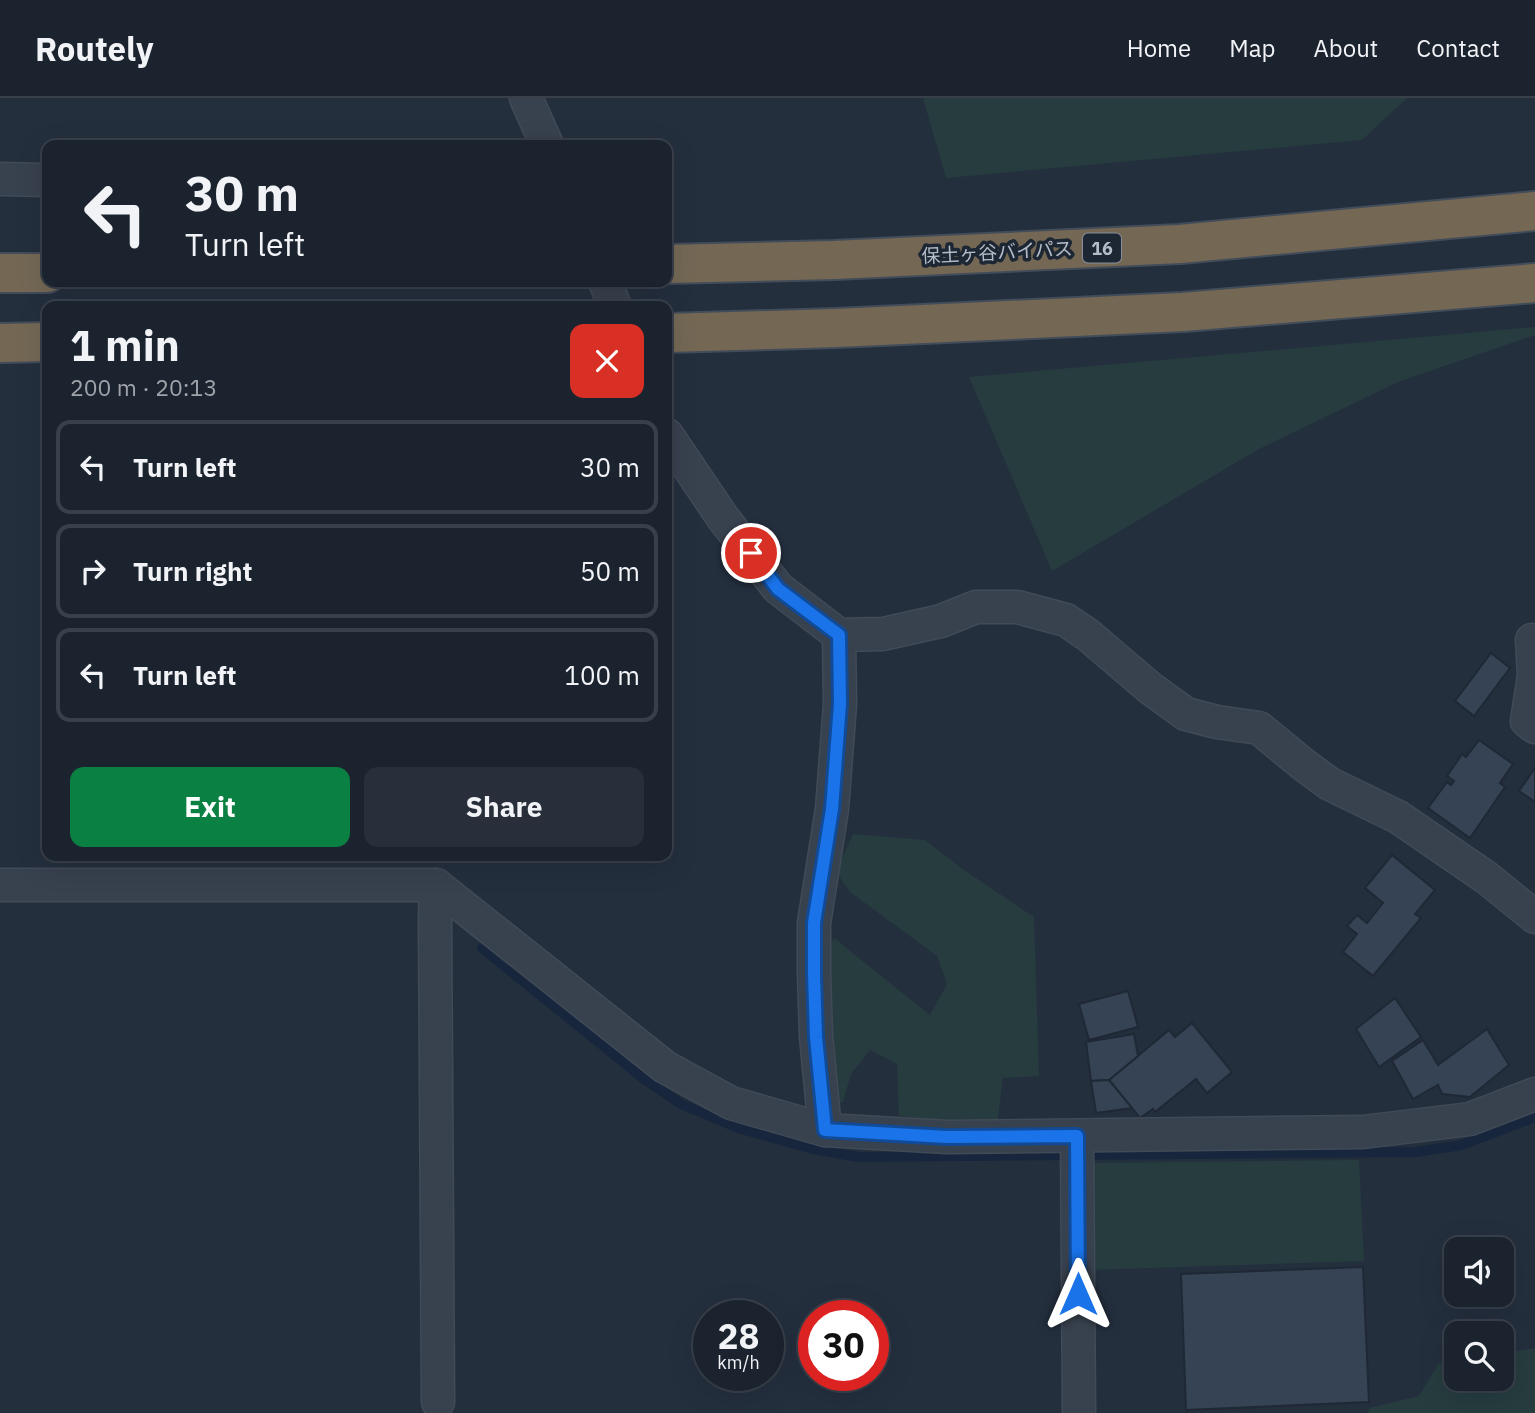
<!DOCTYPE html>
<html lang="en">
<head>
<meta charset="utf-8">
<style>
	:root { --surface:#1b232e; --page:#282f3a; --text:#f1f3f6; --muted:#a0a4aa; --line:#39404a; --accent:#0b8043 }
	body { margin:0; font-family:"IBM Plex Sans","Noto Sans JP",sans-serif; background:var(--page); color:var(--text); height:100vh; display:flex; flex-direction:column; font-size:26px; white-space:nowrap }
	* { box-sizing:border-box; margin:0 }
	p { font-size:23px; color:var(--muted) }
	.icon { flex:none; width:38px; height:38px; fill:none; stroke:currentColor; stroke-width:2; stroke-linecap:round; stroke-linejoin:round }
	.map { position:relative; flex:1; overflow:hidden }
	.side { position:absolute; left:42px; top:203px; width:630px; height:560px; display:flex; flex-direction:column; background:var(--surface); border-radius:14px; box-shadow:0 7px 28px #0002,0 0 0 2px var(--line) }
	.side>* { flex:none }
	.banner { position:absolute; left:42px; top:42px; width:630px; height:147px; border-radius:14px; box-shadow:0 7px 28px #0002,0 0 0 2px var(--line); background:#1b232e; color:var(--text); overflow:hidden }
	.buttons { position:absolute; left:1444px; top:1139px; display:grid; gap:14px }
	.buttons a { display:grid; place-items:center; width:70px; height:70px; border-radius:14px; background:var(--surface); box-shadow:0 7px 28px #0002,0 0 0 2px var(--line); font-size:35px }
	.speed { position:absolute; left:693px; top:1202px; display:flex; gap:14px; font-size:35px; font-weight:700; text-align:center }
	.speed>* { display:grid; place-content:center; width:91px; height:91px; border-radius:50%; background:var(--surface); box-shadow:0 7px 28px #0002,0 0 0 2px var(--line); line-height:1 }
	.speed small { font-size:18px; font-weight:400 }
	.speed .limit { border:10px solid #d22; background:#fff; color:#111 }
	.pin { position:absolute; display:grid; place-items:center; width:60px; height:60px; color:#fff; margin:-30px; border:4px solid #fff; border-radius:50%; box-shadow:0 2px 7px #0007 }
	.me { position:absolute; width:77px; margin:-38px; rotate:0deg; stroke-linejoin:round; filter:drop-shadow(0 0 5px #0008) }
	.turn { display:flex; align-items:center; gap:24px; height:147px; padding:0 28px; font-size:32px }
	.turn .icon { width:91px; height:91px; stroke-width:2.5 }
	.turn b { display:block; font-size:49px; line-height:60px }
	.round { display:grid; place-items:center; flex:none; width:74px; height:74px; border-radius:14px; background:var(--page) }
	.headline { display:flex; align-items:center; justify-content:space-between; height:119px; padding:0 28px }
	h1 { font-size:42px; font-weight:700; line-height:52px }
	.primary-button { display:flex; gap:14px; margin-top:auto; padding:14px 28px }
	.primary-button a { flex:1; height:80px; border-radius:14px; background:var(--accent); color:#fff; font-size:28px; font-weight:700; line-height:80px; text-align:center }
	.primary-button a+a { background:var(--page); color:var(--text) }
	ul { padding:0; list-style:none }
	li { display:flex; align-items:center; gap:21px; height:94px; margin:0 14px 10px; padding:0 14px; border:4px solid var(--line); border-radius:14px }
	li div { flex:1 }
	li b { display:block; font-size:26px }
	li em { font-style:normal }
	header { display:flex; align-items:center; gap:42px; box-sizing:border-box; height:98px; padding:0 35px; background:var(--surface); border-bottom:2px solid var(--line) }
	header strong { font-size:33px }
	nav { display:flex; gap:38px; margin-inline-start:auto; font-size:24px }
	.map>svg:first-child { display:block }
	.green { fill:#263c3f }
	.lines { fill:none; stroke-linecap:round; stroke-linejoin:round }
	.stream { stroke:#17263c; stroke-width:10 }
	.building { fill:#364354; stroke:#1f2835; stroke-width:2 }
	.minor-casing { stroke:#414a57; stroke-width:35 }
	.highway-casing { stroke:#434c59; stroke-width:42 }
	.minor { stroke:#38414e; stroke-width:32 }
	.highway { stroke:#746855; stroke-width:38 }
	.route-casing { stroke:#114b97; stroke-width:18 }
	.route { stroke:#1a73e8; stroke-width:12 }
	.labels { text-anchor:middle; dominant-baseline:central; stroke-width:7; stroke-linejoin:round; paint-order:stroke }
	.shield { fill:#1d2633; stroke:#878f9c; stroke-width:2 }
	.shield-label { font-size:18px; font-weight:bold; fill:#b4bcc9 }
	.street-label { font-size:19px; fill:#b4bcc9; stroke:#1d2633 }
</style>
</head>
<body>
<header>
<strong>Routely</strong>
<nav><a>Home</a><a>Map</a><a>About</a><a>Contact</a></nav>
</header>
<div class="map">
<svg width="1535" height="1315" viewBox="0 0 1535 1315">
	<rect width="100%" height="100%" fill="#242f3e"/>
	<g class="green">
		<path d="M923,0H1407L1362,42L946,80Z"/>
		<path d="M1535,229V237L1398,284L1259,351L1052,473L969,279Z"/>
		<path d="M853,736L925,742L964,772L1034,819L1039,978L1003,980L997,1028L899,1018L897,966L870,952L851,976L843,1004L832,1007L814,876L834,840L930,917L947,886L937,858L850,794L836,774Z"/>
		<path d="M1359,1062L1364,1163L1089,1172L1091,1065Z"/>
		<path d="M1535,1250V1315H1368L1369,1310L1419,1298L1438,1266L1456,1263V1281H1502V1255Z"/>
	</g>
	<g class="lines">
		<path class="stream" d="M482,850L643,980L681,1006L738,1030L813,1051L858,1059L1416,1054L1462,1047L1535,1019"/>
	</g>
	<g class="building">
		<path d="M1491,555L1510,570L1474,618L1455,603Z"/>
		<path d="M1479,642L1513,666L1500,685L1505,689L1470,740L1428,710L1447,684L1451,687L1454,683L1447,678L1462,656L1466,659Z"/>
		<path d="M1535,670V704L1519,693Z"/>
		<path d="M1392,757L1435,792L1415,816L1421,820L1373,878L1343,854L1357,836L1347,828L1357,817L1367,825L1383,805L1365,790Z"/>
		<path d="M1128,893L1138,929L1089,942L1079,906Z"/>
		<path d="M1395,900L1421,939L1379,969L1356,931Z"/>
		<path d="M1192,925L1232,974L1207,995L1196,981L1155,1014L1153,1011L1140,1020L1109,982L1169,932L1175,939Z"/>
		<path d="M1487,931L1509,967L1470,999L1442,996L1438,987L1413,1001L1392,963L1423,942L1438,967Z"/>
		<path d="M1134,936L1138,958L1109,982L1091,983L1086,944Z"/>
		<path d="M1109,982L1132,1010L1096,1015L1091,983Z"/>
		<path d="M1363,1169L1369,1304L1186,1312L1181,1176Z"/>
	</g>
	<g class="lines">
		<g class="minor-casing">
			<g id="minor">
				<path d="M526,0L547,47"/>
				<path d="M0,81L47,82"/>
				<path d="M605,184L615,208"/>
				<path d="M667,337L723,420L778,490L839,537L840,606L832,711L814,825V876L816,938L825,1032"/>
				<path d="M839,537L883,536L941,523L976,509H1017L1066,522L1088,537L1150,590L1186,616L1217,624L1259,630L1304,667L1330,686L1398,719L1487,780L1535,819"/>
				<path d="M1532,542L1534,578L1527,623L1535,629"/>
				<path d="M0,787H436L665,969L731,1005L825,1032L947,1039L1363,1034L1470,1021L1535,996"/>
				<path d="M436,787L435,818L438,1304"/>
				<path d="M1077,1038L1079,1315"/>
			</g>
		</g>
		<g class="highway-casing">
			<g id="highway">
				<path d="M667,166L834,162L1180,146L1535,113"/>
				<path d="M0,175H47"/>
				<path d="M667,235L836,230L1183,214L1535,185"/>
				<path d="M0,245L47,244"/>
			</g>
		</g>
		<use href="#minor" class="minor"/>
		<use href="#highway" class="highway"/>
	</g>
	<g class="lines">
		<g class="route-casing">
			<path id="route" d="M751,455L778,491L839,537L840,606L832,711L814,825V876L816,939L825,1032L947,1039L1077,1038L1078,1196"/>
		</g>
		<use href="#route" class="route"/>
	</g>
	<g class="labels">
		<rect class="shield" x="1083" y="135.5" width="38" height="29" rx="5"/>
		<g class="shield-label">
			<text x="1102" y="150">16</text>
		</g>
		<g class="street-label">
			<text transform="translate(997 154) rotate(-3)">保土ヶ谷バイパス</text>
		</g>
	</g>
</svg>
<div class="buttons">
<a><svg class="icon" aria-label="sound" viewBox="0 0 24 24"><path d="M4 9h4l5-4v14l-5-4H4zM17 9q2 3 0 6"/></svg></a>
<a><svg class="icon" aria-label="search" viewBox="0 0 24 24"><circle cx="10" cy="10" r="6"/><path d="M15 15l6 6"/></svg></a>
</div>
<div class="speed"><div>28<small>km/h</small></div><div class="limit">30</div></div>
<div class="pin" style="left:751px;top:455px;background:#d93025"><svg class="icon" aria-label="arrive" viewBox="0 0 24 24"><path d="M6 21V4h12l-3 4 3 4H6"/></svg></div>
<svg class="me" style="left:1078px;top:1196px" viewBox="-20 -20 40 40"><path d="M0-17L14 15 0 8-14 15z" fill="#1a73e8" stroke="#fff" stroke-width="4"/></svg>
<div class="banner">
<div class="turn"><svg class="icon" aria-label="left" viewBox="0 0 24 24"><path d="M17 20v-9H6M10 6l-5 5 5 5"/></svg><div><b>30 m</b>Turn left</div></div>
</div>
<section class="side">
<div class="headline"><div><h1>1 min</h1><p>200 m · 20:13</p></div><a class="round" style="background:#d93025;color:#fff"><svg class="icon" aria-label="close" viewBox="0 0 24 24"><path d="M6 6l12 12M18 6L6 18"/></svg></a></div>
<ul>
<li><svg class="icon" aria-label="left" viewBox="0 0 24 24"><path d="M17 20v-9H6M10 6l-5 5 5 5"/></svg><div><b>Turn left</b></div><em>30 m</em></li>
<li><svg class="icon" aria-label="right" viewBox="0 0 24 24"><path d="M7 20v-9h11M14 6l5 5-5 5"/></svg><div><b>Turn right</b></div><em>50 m</em></li>
<li><svg class="icon" aria-label="left" viewBox="0 0 24 24"><path d="M17 20v-9H6M10 6l-5 5 5 5"/></svg><div><b>Turn left</b></div><em>100 m</em></li>
</ul>
<div class="primary-button"><a>Exit</a><a>Share</a></div>
</section>
</div>
</body>
</html>
